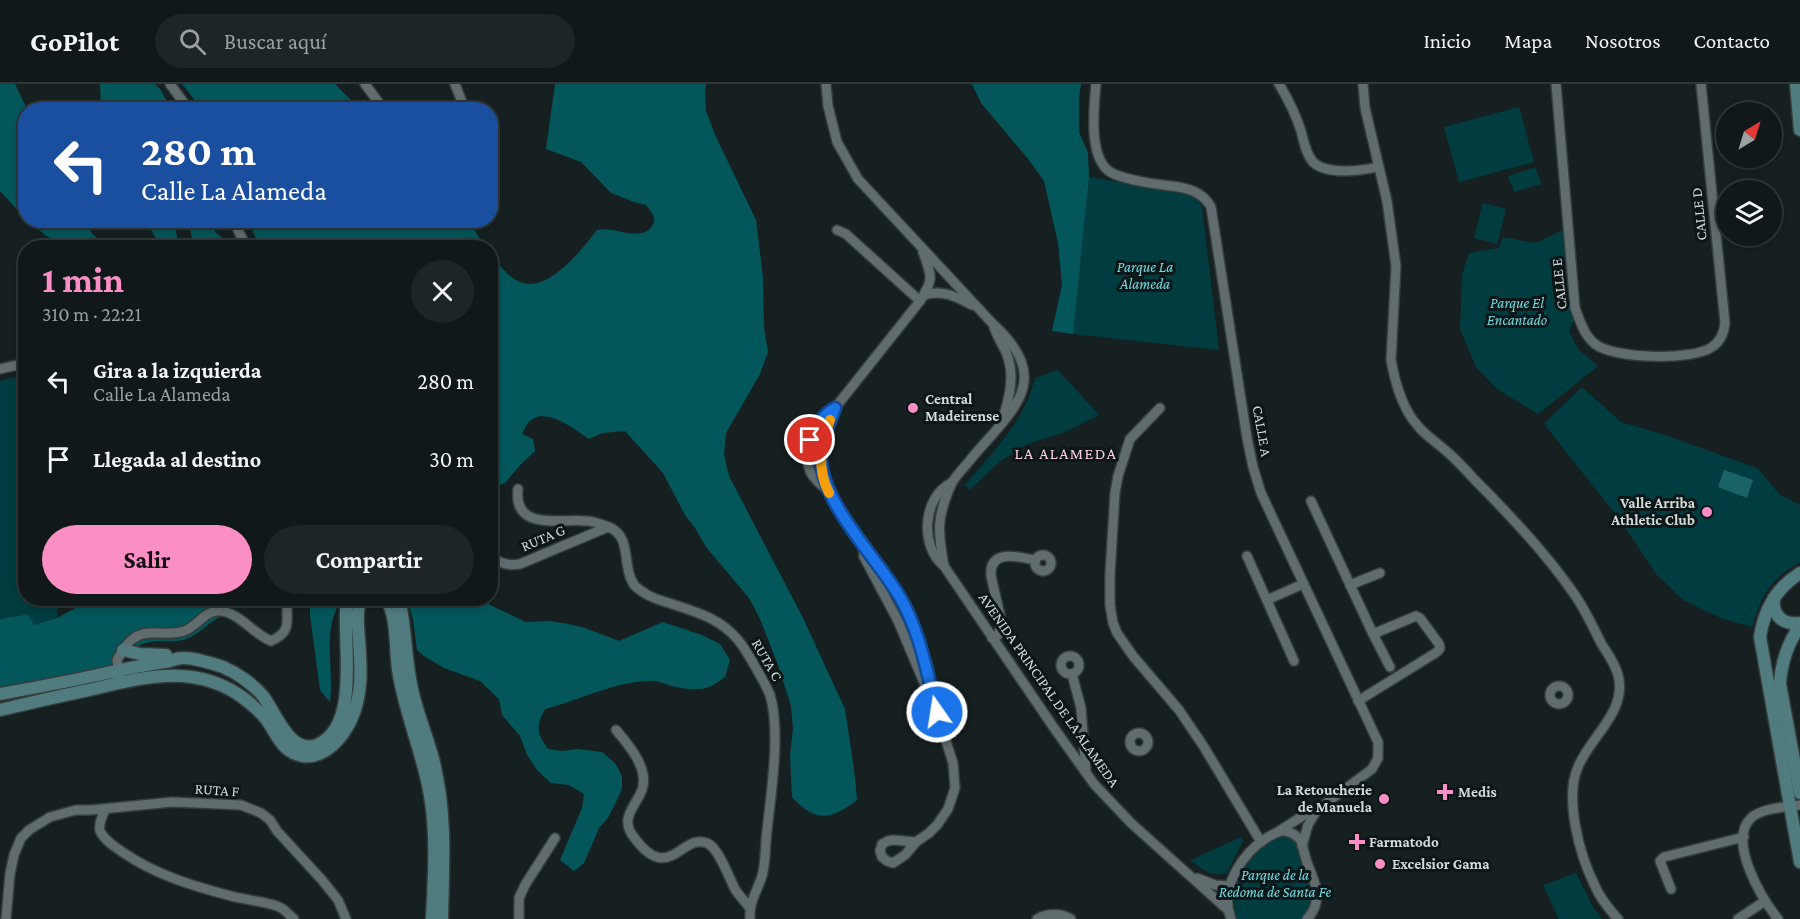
<!DOCTYPE html>
<html lang="es">
<head>
<meta charset="utf-8">
<style>
	:root { --surface:#101819; --page:#1e2526; --text:#f1f3f6; --muted:#9ca0a2; --line:#303738; --accent:#fb8fc5 }
	body { margin:0; font-family:"Crimson Pro",serif; background:var(--page); color:var(--text); height:100vh; display:flex; flex-direction:column; font-size:22px; white-space:nowrap }
	* { box-sizing:border-box; margin:0 }
	p { font-size:20px; color:var(--muted) }
	.icon { flex:none; width:33px; height:33px; fill:none; stroke:currentColor; stroke-width:2; stroke-linecap:round; stroke-linejoin:round }
	.map { position:relative; flex:1; overflow:hidden }
	.details { position:absolute; left:18px; top:156px; width:480px; height:366px; display:flex; flex-direction:column; background:var(--surface); border-radius:24px; box-shadow:0 3px 9px #0003,0 0 0 2px var(--line) }
	.details>* { flex:none }
	.banner { position:absolute; left:18px; top:18px; width:480px; height:126px; border-radius:24px; box-shadow:0 3px 9px #0003,0 0 0 2px var(--line); background:#1a4fa0; color:#fff; overflow:hidden }
	.needle { width:39px; rotate:38deg }
	.controls { position:absolute; left:1716px; top:18px; display:grid; gap:12px }
	.controls a { display:grid; place-items:center; width:66px; height:66px; border-radius:50%; background:var(--surface); box-shadow:0 3px 9px #0003,0 0 0 2px var(--line); font-size:30px }
	.pin { position:absolute; display:grid; place-items:center; width:51px; height:51px; color:#fff; margin:-26px; border:3px solid #fff; border-radius:50%; box-shadow:0 2px 6px #0007 }
	.me { position:absolute; width:66px; margin:-33px; rotate:347deg; stroke-linejoin:round; filter:drop-shadow(0 0 4px #0008) }
	.turn { display:flex; align-items:center; gap:21px; height:126px; padding:0 24px; font-size:27px }
	.turn .icon { width:78px; height:78px; stroke-width:2.5 }
	.turn b { display:block; font-size:42px; line-height:51px }
	.round { display:grid; place-items:center; flex:none; width:63px; height:63px; border-radius:32px; background:var(--page) }
	.overview { display:flex; align-items:center; justify-content:space-between; height:102px; padding:0 24px }
	h1 { font-size:36px; font-weight:700; line-height:45px; color:var(--accent) }
	.action { display:flex; gap:12px; margin-top:auto; padding:12px 24px }
	.action a { flex:1; height:69px; border-radius:36px; background:var(--accent); color:#111; font-size:24px; font-weight:700; line-height:69px; text-align:center }
	.action a+a { background:var(--page); color:var(--text) }
	ul { padding:0; list-style:none }
	li { display:flex; align-items:center; gap:18px; height:78px; padding:0 24px }
	li div { flex:1 }
	li b { display:block; font-size:22px }
	li em { font-style:normal }
	header { display:flex; align-items:center; gap:36px; box-sizing:border-box; height:84px; padding:0 30px; background:var(--surface); border-bottom:2px solid var(--line) }
	header strong { font-size:28px }
	nav { display:flex; gap:33px; margin-inline-start:auto; font-size:21px }
	.search { width:420px; height:54px; background:var(--page); display:flex; align-items:center; gap:15px; box-sizing:border-box; padding:0 21px; border-radius:33px; color:var(--muted); font-size:22px }
	.map>svg:first-child { display:block }
	.green { fill:#013d40 }
	.forest { fill:#03575b }
	.water { fill:#196367 }
	.lines { fill:none; stroke-linecap:round; stroke-linejoin:round }
	.street-casing { stroke:#353c3c; stroke-width:12 }
	.secondary-casing { stroke:#353c3c; stroke-width:15 }
	.street { stroke:#606c6d; stroke-width:9 }
	.secondary { stroke:#517c7f; stroke-width:12 }
	.route-casing { stroke:#114b97; stroke-width:15 }
	.route { stroke:#1a73e8; stroke-width:10 }
	.slow { stroke:#f59e0b; stroke-width:10 }
	.poi-dot { fill:#fb8fc5; stroke:#0d1717; stroke-width:2 }
	.labels { text-anchor:middle; dominant-baseline:central; stroke-width:6; stroke-linejoin:round; paint-order:stroke }
	.street-label { font-size:15px; fill:#d2d9d9; stroke:#0d1717 }
	.park-label { font-size:15px; font-style:italic; fill:#70dbe2; stroke:#0d1717 }
	.poi-label { font-size:15px; font-weight:bold; fill:#d2d9d9; stroke:#0d1717; text-anchor:start }
	.neighbourhood-label { font-size:16px; letter-spacing:1.5px; fill:#fccce2; stroke:#0d1717 }
</style>
</head>
<body>
<header>
<strong>GoPilot</strong>
<div class="search"><svg class="icon" aria-label="search" viewBox="0 0 24 24"><circle cx="10" cy="10" r="6"/><path d="M15 15l6 6"/></svg>Buscar aquí</div>
<nav><a>Inicio</a><a>Mapa</a><a>Nosotros</a><a>Contacto</a></nav>
</header>
<div class="map">
<svg width="1800" height="835" viewBox="0 0 1800 835">
	<rect width="100%" height="100%" fill="#162021"/>
	<g class="green">
		<path d="M1519,23L1534,78L1459,98L1444,43Z"/>
		<path d="M1535,83L1541,100L1514,108L1508,92Z"/>
		<path d="M1089,93L1187,109L1197,114L1202,123L1219,266L1073,250Z"/>
		<path d="M1483,119L1506,125L1497,160L1474,154Z"/>
		<path d="M1563,146L1575,234L1569,247L1578,265L1598,282L1538,330L1497,305L1476,283L1460,245L1462,191L1469,169L1499,164L1503,153L1535,159Z"/>
		<path d="M1058,286L1099,331L1065,348L1025,361L998,379L970,406L965,401C992,368 1025,337 1035,294Z"/>
		<path d="M25,291L26,514L59,515L57,534L33,541L28,530L0,535V297Z"/>
		<path d="M1582,303L1621,338L1665,351L1757,384L1780,411L1800,421V478C1768,498 1763,508 1752,543L1723,535L1683,516L1656,490L1620,436L1544,340Z"/>
		<path d="M1283,749L1296,756L1309,794L1313,818L1302,835H1237C1225,792 1248,770 1283,749Z"/>
		<path d="M1241,753L1243,757L1227,789C1213,794 1200,785 1191,776Z"/>
		<path d="M1576,789L1593,823L1602,835H1559L1543,801Z"/>
	</g>
	<g class="forest">
		<path d="M0,0H15L27,25L26,26L25,134L0,107Z"/>
		<path d="M100,0H155L160,5L171,25H101Z"/>
		<path d="M182,0H335L360,25H202Z"/>
		<path d="M555,0H706L705,8L706,27L716,53L756,136L763,193L764,244L768,268L760,290L726,349L724,371L729,392L803,534L845,625L855,693L857,716C830,737 815,738 792,713L790,671L793,645L791,622L778,581L760,535L749,514L706,463L695,444L685,431L663,389L625,347L602,349L589,355C576,346 544,321 529,338C526,341 524,346 522,350L533,355L535,367L521,380L506,398L498,402L491,397V171C499,180 507,192 518,197C547,212 582,165 597,146C614,142 641,159 652,142C658,134 651,128 646,121L634,118L611,109L581,78L546,65Z"/>
		<path d="M972,0H1081L1079,13V48L1088,69L1089,93L1073,250L1052,247L1062,201L1058,159L1044,97L1029,76L981,19Z"/>
		<path d="M29,137H85L91,148L105,163H66L45,151Z"/>
		<path d="M145,137H173L180,163H162Z"/>
		<path d="M188,137H208L212,140L215,148L234,163H194Z"/>
		<path d="M248,137H469L485,163H260Z"/>
		<path d="M92,515H226L222,532C208,538 199,551 186,555C179,558 170,557 163,557C136,557 128,567 115,589L92,590L0,603V535L28,530L34,541L57,534Z"/>
		<path d="M310,515H343C320,542 335,585 330,618L320,606L310,531Z"/>
		<path d="M407,515H482L492,522L526,538L549,537L568,540L585,544L619,557L663,538L702,551L720,560L730,576L725,593C720,596 715,601 709,603C698,607 683,605 672,602C664,600 657,596 649,597C613,598 580,616 545,625C536,643 536,648 548,665L562,667L578,665L602,668L615,679L622,692V705L616,718L608,734L599,744L584,779L574,787L560,776L582,724L584,710L569,701L551,699L537,686L527,671L520,652L502,631L499,615L480,597L444,584L424,572L417,566L413,535Z"/>
	</g>
	<path class="water" d="M1724,386L1753,396L1747,414L1718,403Z"/>
	<g class="lines">
		<g class="street-casing">
			<g id="street">
				<path d="M170,0L189,26"/>
				<path d="M365,0L379,19"/>
				<path d="M455,0L465,26"/>
				<path d="M826,0L828,22L837,58L858,95L993,240C1056,297 1011,327 970,376C964,384 955,392 951,401C936,434 938,449 944,482"/>
				<path d="M1096,0C1094,23 1087,79 1114,90C1134,98 1157,100 1178,103C1192,105 1204,110 1211,123L1247,354L1253,383L1261,409L1378,658V674L1372,685L1317,726H1312L1279,747"/>
				<path d="M1279,0C1288,15 1296,31 1301,47C1304,58 1306,70 1313,78C1326,91 1361,87 1377,83"/>
				<path d="M1363,0L1365,24L1387,117L1396,182L1391,276C1395,298 1402,325 1418,342C1425,351 1436,358 1445,366C1456,375 1465,385 1474,395C1509,430 1544,467 1572,507C1584,523 1592,541 1601,559C1607,569 1615,579 1618,591C1628,627 1590,653 1578,683C1564,715 1580,772 1595,802C1600,814 1609,825 1618,835"/>
				<path d="M1556,0L1575,224C1580,237 1584,251 1595,260C1614,275 1693,277 1712,263C1721,257 1724,249 1725,239L1701,0"/>
				<path d="M233,136L247,164"/>
				<path d="M837,146L846,150L920,217"/>
				<path d="M924,211C942,205 957,213 972,221"/>
				<path d="M994,243C997,252 1002,260 1006,268C1016,292 1009,314 1002,338"/>
				<path d="M0,285L26,279"/>
				<path d="M835,324C815,336 800,366 811,389C815,396 821,401 827,406L901,515L915,546L927,581L937,629L953,679L955,704L948,725L937,741L929,749L916,758L905,771L893,779L887,777L882,773L880,767L882,760L888,757L893,756L916,758"/>
				<path d="M1160,324L1130,355L1118,392L1115,409L1110,490V521L1113,539L1117,549L1133,572L1179,626L1204,663L1261,758"/>
				<path d="M951,399C922,414 920,463 944,482L1054,644L1094,700L1131,739L1229,827"/>
				<path d="M518,405C513,448 561,434 587,437C594,437 603,441 609,443C633,453 621,484 635,502C638,505 643,508 646,510C654,515 663,517 672,520C697,528 721,535 738,556C746,565 766,601 770,611C781,647 771,709 767,747C765,761 766,778 762,792C757,808 749,817 750,835"/>
				<path d="M827,406L820,369L835,324L920,217C934,195 932,193 923,168"/>
				<path d="M1311,417L1373,550L1390,583"/>
				<path d="M863,462L864,473L898,537L925,601L930,607"/>
				<path d="M490,471C499,480 509,482 520,480L608,443"/>
				<circle cx="1043" cy="479" r="8"/>
				<path d="M1247,472L1294,577"/>
				<path d="M1350,501L1380,489"/>
				<path d="M1267,516L1303,500"/>
				<path d="M992,554L998,551L1002,540L991,492C989,464 1019,473 1035,476"/>
				<circle cx="1070" cy="581" r="9"/>
				<path d="M1072,590L1081,624L1086,688"/>
				<path d="M119,593L117,576C122,568 126,559 134,554C148,544 168,553 184,547C197,543 205,526 219,527C238,527 253,550 271,557C295,546 284,535 288,514"/>
				<circle cx="1559" cy="611" r="9"/>
				<path d="M1358,617L1437,568L1440,564L1439,560L1420,534L1416,532L1373,550"/>
				<path d="M616,646C628,660 647,682 643,702C640,719 618,732 633,752C669,802 681,749 707,759C719,764 729,794 735,805C739,812 745,817 749,823"/>
				<circle cx="1139" cy="658" r="9"/>
				<path d="M105,725C103,732 98,739 100,747C104,756 115,763 124,769C156,791 193,802 231,812C246,816 262,817 277,822L283,825L294,835"/>
				<path d="M1302,762L1308,741L1317,726"/>
				<path d="M1197,794L1215,801L1230,802"/>
				<path d="M1671,805L1660,777L1664,773L1744,753"/>
				<path d="M6,835L10,790L14,771L21,754L29,746L50,733L76,726H91L172,718L241,721L261,729L270,736L277,747L322,796L338,816L346,835"/>
				<path d="M519,835V814L525,801L555,754"/>
				<path d="M1037,835C1047,829 1061,829 1071,835"/>
				<path d="M1231,835C1219,804 1242,769 1268,753C1274,750 1279,746 1285,747C1291,748 1298,752 1301,757C1303,762 1304,769 1306,775C1309,786 1316,797 1317,810C1317,820 1314,828 1307,835"/>
				<path d="M1738,835L1765,817"/>
				<path d="M1778,835C1762,815 1727,757 1751,734C1762,724 1786,723 1800,721"/>
			</g>
		</g>
		<g class="secondary-casing">
			<g id="secondary">
				<path d="M1796,0L1800,46"/>
				<path d="M1800,489C1776,504 1764,526 1760,553L1800,778"/>
				<path d="M386,514C399,537 394,567 399,591C406,632 423,670 430,711C437,751 434,794 432,835"/>
				<path d="M399,514C406,544 405,575 412,605C417,629 427,652 433,675C447,730 443,779 442,835"/>
				<path d="M1774,514C1772,531 1782,541 1800,539"/>
				<path d="M1800,542C1788,558 1781,580 1780,600L1800,709"/>
				<path d="M123,566L140,570L166,571"/>
				<path d="M0,610C33,604 66,598 98,591C120,586 142,581 165,578C171,577 177,574 183,574C195,574 211,579 223,583C237,589 253,600 263,612C276,629 291,674 319,660C362,639 341,552 347,514"/>
				<path d="M0,626C30,619 59,612 89,606C144,593 197,578 246,616C253,622 261,628 266,635C277,650 282,669 303,672C325,675 343,653 351,636C363,610 361,583 359,555C358,542 356,527 361,514"/>
			</g>
		</g>
		<use href="#street" class="street"/>
		<use href="#secondary" class="secondary"/>
	</g>
	<g class="lines">
		<g class="route-casing">
			<path id="route" d="M810,356C815,343 823,331 835,324C830,338 822,353 821,368C817,416 878,474 901,515C921,551 927,590 937,628"/>
		</g>
		<use href="#route" class="route"/>
		<path class="slow" d="M829,409C816,384 821,360 830,336"/>
	</g>
	<g class="poi-dot">
		<circle cx="913" cy="324" r="6"/>
		<circle cx="1707" cy="428" r="6"/>
		<path d="M1442 699h6v6h6v6h-6v6h-6v-6h-6v-6h6z"/>
		<circle cx="1384" cy="715" r="6"/>
		<path d="M1354 749h6v6h6v6h-6v6h-6v-6h-6v-6h6z"/>
		<circle cx="1380" cy="780" r="6"/>
	</g>
	<g class="labels">
		<g class="street-label">
			<text transform="translate(1699 130) rotate(-96)">CALLE D</text>
			<text transform="translate(1559 200) rotate(-96)">CALLE E</text>
			<text transform="translate(1262 347) rotate(80)">CALLE A</text>
			<text transform="translate(543 454) rotate(-23)">RUTA G</text>
			<text transform="translate(767 576) rotate(60)">RUTA C</text>
			<text transform="translate(1049 606) rotate(55)">AVENIDA PRINCIPAL DE LA ALAMEDA</text>
			<text transform="translate(217 706) rotate(4)">RUTA F</text>
		</g>
		<g class="park-label">
			<text x="1145" y="183">Parque La<tspan x="1145" dy="17">Alameda</tspan></text>
			<text x="1517" y="219">Parque El<tspan x="1517" dy="17">Encantado</tspan></text>
			<text x="1275" y="791">Parque de la<tspan x="1275" dy="17">Redoma de Santa Fe</tspan></text>
		</g>
		<g class="poi-label">
			<text x="925" y="315">Central<tspan x="925" dy="17">Madeirense</tspan></text>
			<text x="1695" y="419" text-anchor="end">Valle Arriba<tspan x="1695" dy="17">Athletic Club</tspan></text>
			<text x="1372" y="706" text-anchor="end">La Retoucherie<tspan x="1372" dy="17">de Manuela</tspan></text>
			<text x="1458" y="708">Medis</text>
			<text x="1369" y="758">Farmatodo</text>
			<text x="1392" y="780">Excelsior Gama</text>
		</g>
		<g class="neighbourhood-label">
			<text x="1066" y="369">LA ALAMEDA</text>
		</g>
	</g>
</svg>
<div class="controls">
<a><svg class="needle" viewBox="-14 -14 28 28"><path d="M0-13l5 13h-10z" fill="#e53935"/><path d="M0 13l5-13h-10z" fill="#9ca0a2"/></svg></a>
<a><svg class="icon" aria-label="layers" viewBox="0 0 24 24"><path d="M12 4l9 5-9 5-9-5zM3 14l9 5 9-5"/></svg></a>
</div>
<div class="pin" style="left:810px;top:356px;background:#d93025"><svg class="icon" aria-label="arrive" viewBox="0 0 24 24"><path d="M6 21V4h12l-3 4 3 4H6"/></svg></div>
<svg class="me" style="left:937px;top:628px" viewBox="-20 -20 40 40"><circle r="17" fill="#1a73e8" stroke="#fff" stroke-width="3"/><path d="M0-11L8 9 0 5-8 9z" fill="#fff"/></svg>
<div class="banner">
<div class="turn"><svg class="icon" aria-label="left" viewBox="0 0 24 24"><path d="M17 20v-9H6M10 6l-5 5 5 5"/></svg><div><b>280 m</b>Calle La Alameda</div></div>
</div>
<section class="details">
<div class="overview"><div><h1>1 min</h1><p>310 m · 22:21</p></div><a class="round"><svg class="icon" aria-label="close" viewBox="0 0 24 24"><path d="M6 6l12 12M18 6L6 18"/></svg></a></div>
<ul>
<li><svg class="icon" aria-label="left" viewBox="0 0 24 24"><path d="M17 20v-9H6M10 6l-5 5 5 5"/></svg><div><b>Gira a la izquierda</b><p>Calle La Alameda</p></div><em>280 m</em></li>
<li><svg class="icon" aria-label="arrive" viewBox="0 0 24 24"><path d="M6 21V4h12l-3 4 3 4H6"/></svg><div><b>Llegada al destino</b></div><em>30 m</em></li>
</ul>
<div class="action"><a>Salir</a><a>Compartir</a></div>
</section>
</div>
</body>
</html>
